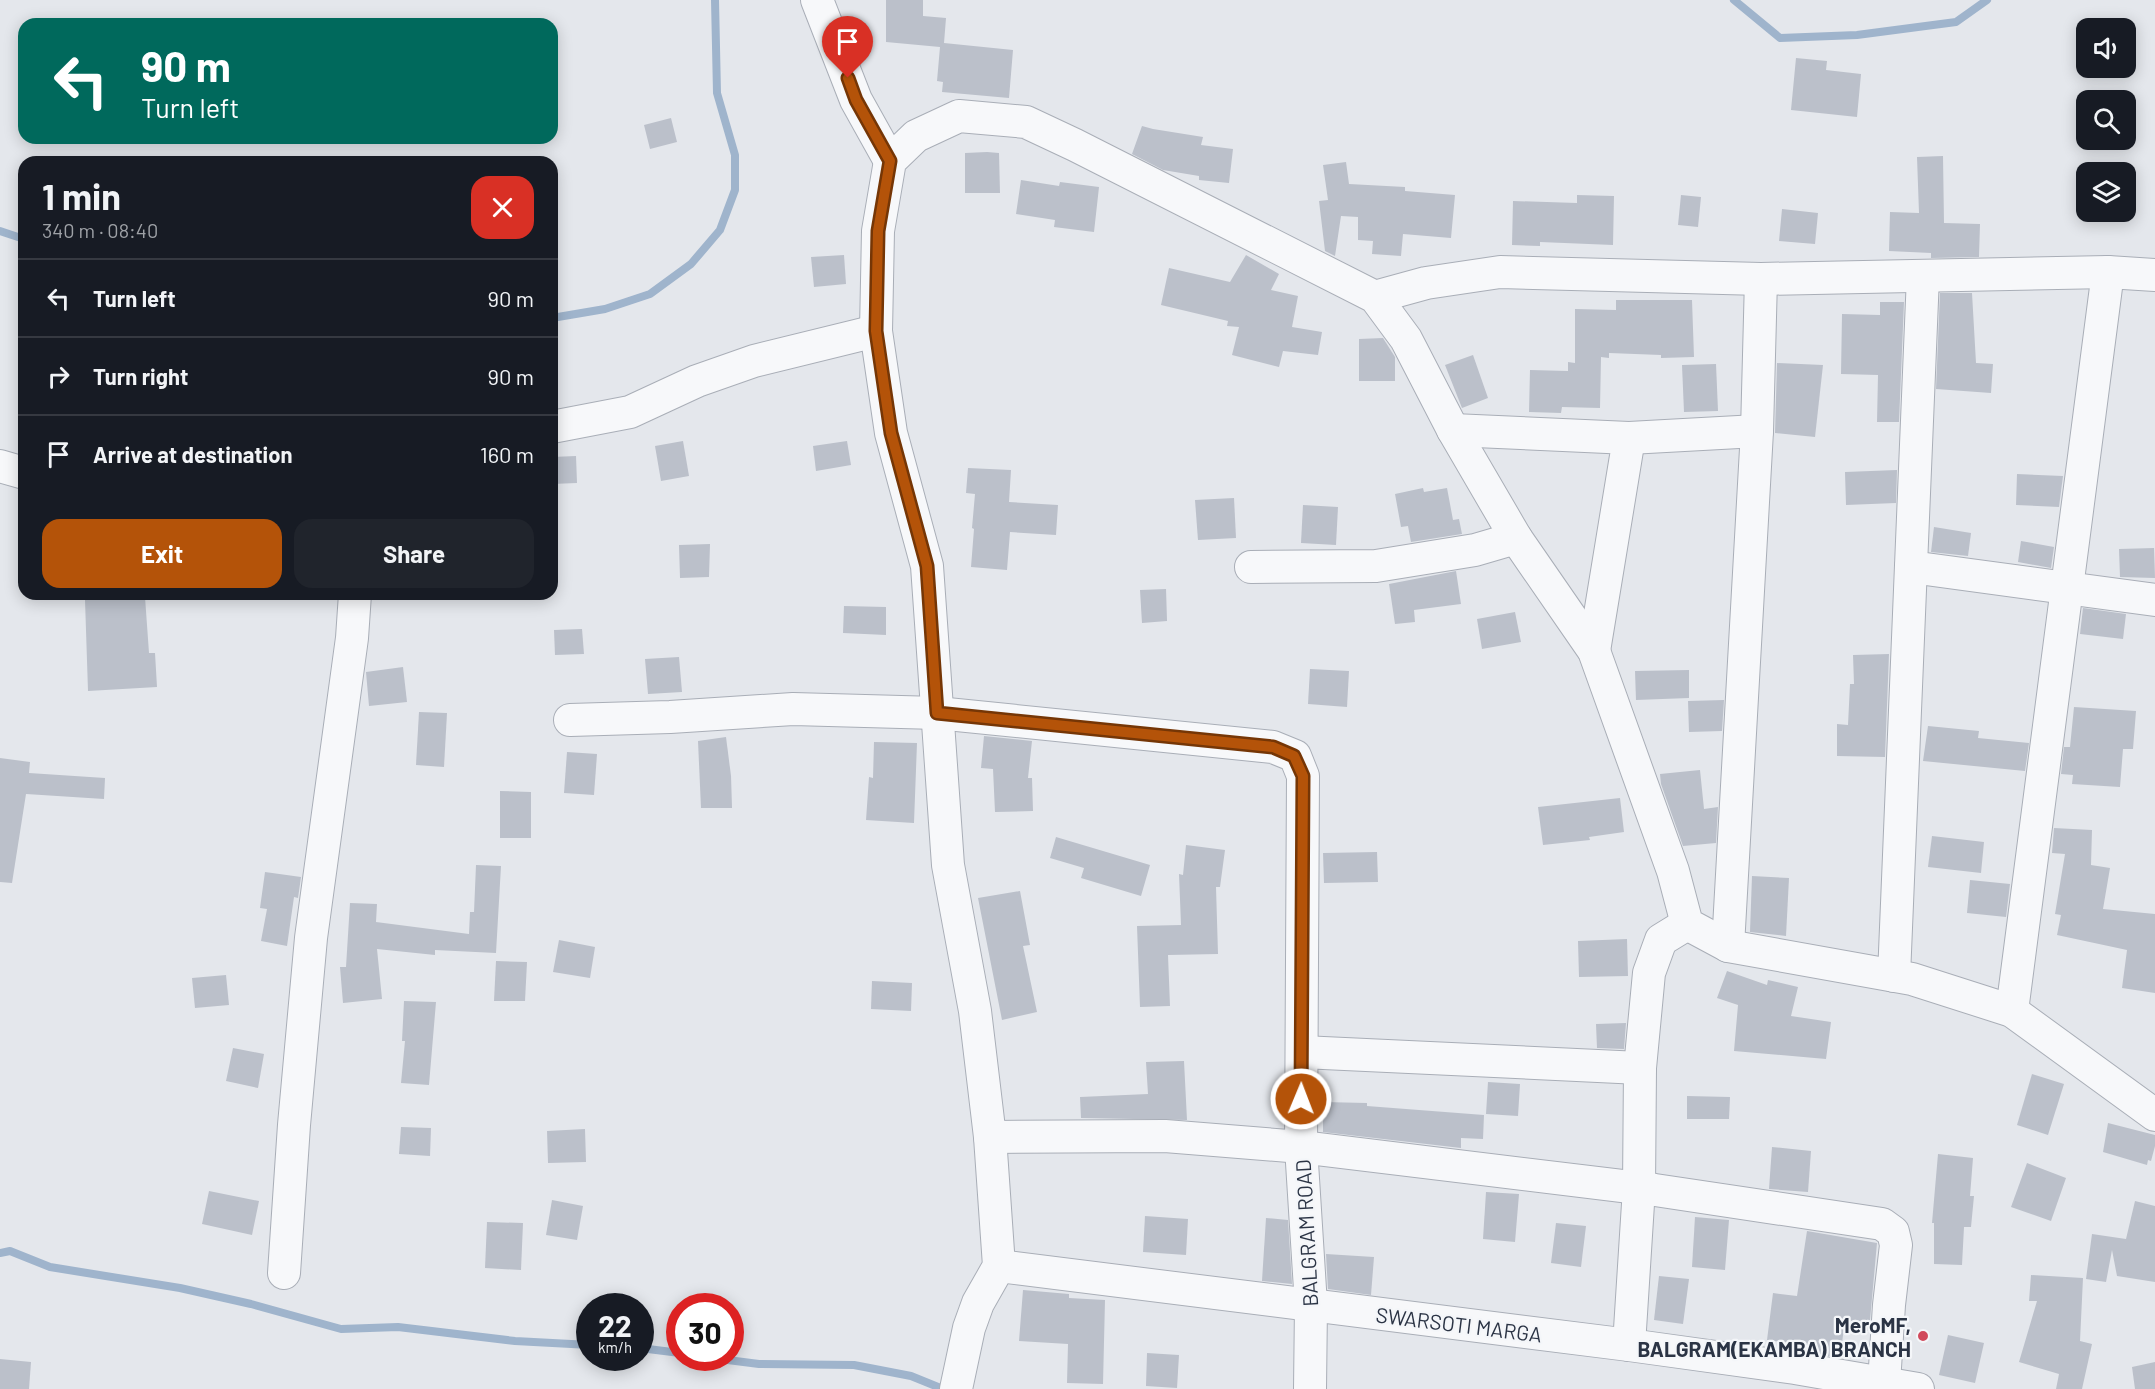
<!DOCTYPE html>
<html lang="en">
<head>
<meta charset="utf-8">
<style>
	:root { --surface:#171b24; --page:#20242c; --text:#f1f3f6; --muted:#9ea1a6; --line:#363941; --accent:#b45309 }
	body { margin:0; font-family:Barlow,sans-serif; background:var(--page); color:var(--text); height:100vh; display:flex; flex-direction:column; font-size:22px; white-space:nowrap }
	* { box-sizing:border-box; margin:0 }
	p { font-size:20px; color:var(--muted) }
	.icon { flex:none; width:33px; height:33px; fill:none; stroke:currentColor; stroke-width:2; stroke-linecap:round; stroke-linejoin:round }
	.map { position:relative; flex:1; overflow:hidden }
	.side { position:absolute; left:18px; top:156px; width:540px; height:444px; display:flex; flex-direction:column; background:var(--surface); border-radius:18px; box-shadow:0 3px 15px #0003 }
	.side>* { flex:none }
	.banner { position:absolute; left:18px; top:18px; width:540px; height:126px; border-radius:18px; box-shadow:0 3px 15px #0003; background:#00695c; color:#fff; overflow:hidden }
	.buttons { position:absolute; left:2076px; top:18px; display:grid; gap:12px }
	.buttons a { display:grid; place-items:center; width:60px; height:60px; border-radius:12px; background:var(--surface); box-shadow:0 3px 15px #0003; font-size:30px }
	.speed { position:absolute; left:576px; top:1293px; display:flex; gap:12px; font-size:30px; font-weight:700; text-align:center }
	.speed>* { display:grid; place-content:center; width:78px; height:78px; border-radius:50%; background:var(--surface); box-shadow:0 3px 15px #0003; line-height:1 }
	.speed small { font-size:15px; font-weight:400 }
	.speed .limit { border:9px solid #d22; background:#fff; color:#111 }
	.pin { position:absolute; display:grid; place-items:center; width:51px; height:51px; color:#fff; margin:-62px -26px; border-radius:50% 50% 50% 0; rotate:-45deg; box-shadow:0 0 6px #0007 }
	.pin .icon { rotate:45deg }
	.me { position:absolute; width:66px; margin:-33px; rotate:1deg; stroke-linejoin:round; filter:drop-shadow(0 0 4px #0008) }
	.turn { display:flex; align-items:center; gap:21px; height:126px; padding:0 24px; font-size:27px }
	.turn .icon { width:78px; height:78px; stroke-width:2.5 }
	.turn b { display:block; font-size:42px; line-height:51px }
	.round { display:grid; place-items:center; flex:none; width:63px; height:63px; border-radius:18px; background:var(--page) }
	.head { display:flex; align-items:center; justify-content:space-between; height:102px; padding:0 24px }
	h1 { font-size:36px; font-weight:700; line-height:45px }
	.action { display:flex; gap:12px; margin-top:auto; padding:12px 24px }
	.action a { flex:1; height:69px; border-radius:18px; background:var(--accent); color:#fff; font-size:24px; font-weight:700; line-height:69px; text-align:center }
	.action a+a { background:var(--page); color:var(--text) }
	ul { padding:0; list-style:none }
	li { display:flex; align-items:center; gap:18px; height:78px; padding:0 24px; border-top:2px solid var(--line) }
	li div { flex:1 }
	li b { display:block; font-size:22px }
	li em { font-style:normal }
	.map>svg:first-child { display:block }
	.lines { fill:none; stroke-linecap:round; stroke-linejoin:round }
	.stream { stroke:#9fb4cc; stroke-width:8 }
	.building { fill:#bbc0ca }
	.minor-casing { stroke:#a9aeb7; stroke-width:34 }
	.minor { stroke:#f7f8fa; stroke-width:32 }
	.route-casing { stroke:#753606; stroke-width:15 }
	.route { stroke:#b45309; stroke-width:10 }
	.poi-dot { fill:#d1495b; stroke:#f4f6f9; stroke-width:2 }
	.labels { text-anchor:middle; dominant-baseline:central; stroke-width:4.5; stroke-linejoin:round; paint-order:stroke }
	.street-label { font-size:21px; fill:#2b3445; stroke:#f4f6f9 }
	.poi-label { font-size:21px; font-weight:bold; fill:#2b3445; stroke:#f4f6f9; text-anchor:end }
</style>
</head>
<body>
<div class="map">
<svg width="2155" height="1389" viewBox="0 0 2155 1389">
	<rect width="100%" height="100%" fill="#e4e7ec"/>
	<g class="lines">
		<g class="stream">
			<path d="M1734,0L1780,38L1857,35L1956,22L1987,0"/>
			<path d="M0,231L24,239"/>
			<path d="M552,318L605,309L650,294L691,264L720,230L735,190V155L717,93L715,0"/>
			<path d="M0,1253L10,1251L50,1267L180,1288L251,1304L341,1329L398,1327L515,1341L590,1345"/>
			<path d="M640,1348L680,1353"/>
			<path d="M712,1358L759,1364L854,1365L911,1376L943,1389"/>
		</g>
	</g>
	<g class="building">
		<path d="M886,0H923V16L946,18L944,43L1013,50L1009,98L942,92L943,82L937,81L940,47L886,42Z"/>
		<path d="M1796,58L1827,61L1826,70L1861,74L1857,117L1791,110Z"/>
		<path d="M2131,99L2135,140L2089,144V140H2126V100H2109Z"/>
		<path d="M671,118L677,142L650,149L644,125Z"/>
		<path d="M1142,126L1153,129L1203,137L1201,145L1233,149L1229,183L1199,180V176L1163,170L1132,154Z"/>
		<path d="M987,152L999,153L1000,193H965V153Z"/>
		<path d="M1943,156L1944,223L1980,224L1979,257L1931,258V253L1889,251L1890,212L1919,213L1917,157Z"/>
		<path d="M1346,162L1349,184L1405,187V191L1455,195L1451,238L1403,234L1401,256L1372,254L1373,241L1358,240V217L1341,216L1335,256L1325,251L1319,201L1328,200L1323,165Z"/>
		<path d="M1021,180L1059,186L1060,182L1099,187L1094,232L1054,227L1055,220L1016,214Z"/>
		<path d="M2126,181L2134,182L2131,219L2092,217V212H2126Z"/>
		<path d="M1577,195L1614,196L1613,245L1540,242V246L1512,245L1513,201L1577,203Z"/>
		<path d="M1681,195L1701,197L1698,227L1678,225Z"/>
		<path d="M1782,209L1818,213L1815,244L1779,241Z"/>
		<path d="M844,255L846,284L814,287L811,257Z"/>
		<path d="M1246,255L1279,274L1271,290L1298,296L1292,327L1322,332L1318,355L1283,351L1279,367L1232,355L1239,327L1227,326L1228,321L1161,305L1169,268L1230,282Z"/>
		<path d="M1940,293H1972L1976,363L1993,364L1991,393L1936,389Z"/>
		<path d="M1616,300H1692L1694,357L1661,358V355L1609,353V358L1601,357L1600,408L1562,407L1561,413L1529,412L1530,370L1568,371V362L1575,363V309L1616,310Z"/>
		<path d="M1880,302H1904L1899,422H1877L1878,375L1841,374L1842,314L1880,315Z"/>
		<path d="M1383,338L1395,357V381H1359V339Z"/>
		<path d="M1473,355L1488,398L1462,408L1445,365Z"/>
		<path d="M1777,363L1823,365L1815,437L1775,433Z"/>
		<path d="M1716,364L1718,411L1684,412L1682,365Z"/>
		<path d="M683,441L689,476L661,481L655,446Z"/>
		<path d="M847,441L851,465L816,471L813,446Z"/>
		<path d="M576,456L577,483L552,484V457Z"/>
		<path d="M968,468L1011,470L1009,502L1058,505L1056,535L1010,532L1007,570L971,567L974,529L972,528L975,494L966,493Z"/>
		<path d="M1897,470L1896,503L1846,505L1845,472Z"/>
		<path d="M2017,474L2063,476L2059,507L2016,505Z"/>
		<path d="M1423,488L1424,492L1447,488L1453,520L1459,519L1462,534L1411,542L1408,526L1401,527L1395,494Z"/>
		<path d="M1234,498L1236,538L1198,540L1195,500Z"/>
		<path d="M1303,505L1338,507L1336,545L1301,543Z"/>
		<path d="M1934,527L1971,533L1968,556L1931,552Z"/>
		<path d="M2021,541L2054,547L2051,568L2018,562Z"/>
		<path d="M710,544L709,577L680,578L679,545Z"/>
		<path d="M2154,548L2155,578L2120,577L2119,549Z"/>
		<path d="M1456,571L1461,604L1414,610L1415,622L1395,624L1389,584Z"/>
		<path d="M1166,589L1167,621L1142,623L1140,590Z"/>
		<path d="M145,597L149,653H155L157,687L88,691L85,600Z"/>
		<path d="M844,606L886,607V635L843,633Z"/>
		<path d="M2083,608L2126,614L2123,639L2080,634Z"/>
		<path d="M1515,612L1521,642L1482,649L1477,619Z"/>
		<path d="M582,629L584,654L555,655L554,630Z"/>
		<path d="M1889,654L1885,757L1837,756V724L1848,725L1850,684H1854L1853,655Z"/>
		<path d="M679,657L682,692L648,694L645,659Z"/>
		<path d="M403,667L407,702L369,706L366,672Z"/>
		<path d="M1310,669L1349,671L1347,707L1308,704Z"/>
		<path d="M1689,670V698L1636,700L1635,671Z"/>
		<path d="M1724,700L1722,731L1689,732L1688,701Z"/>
		<path d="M2074,707L2136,711L2133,749H2123L2120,787L2072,784L2073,775L2061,774L2064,747H2070Z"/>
		<path d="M419,712L447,713L444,767L416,765Z"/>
		<path d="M1928,726L1979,731L1978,738L2029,743L2025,771L1923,761Z"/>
		<path d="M984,736L1032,741L1028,778H1032L1033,811L995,812L993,769L981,768Z"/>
		<path d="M726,737L731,776L732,808H701L698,741Z"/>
		<path d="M874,742L917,743L914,823L866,820L869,777L873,778Z"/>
		<path d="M567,752L597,754L594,795L564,793Z"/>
		<path d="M0,758L30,762L29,773L105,778L104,799L26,794L12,883L0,882Z"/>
		<path d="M1700,770L1704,809L1718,807L1716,843L1683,846L1661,784L1660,774Z"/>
		<path d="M500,791L531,792V838H500Z"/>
		<path d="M1620,798L1624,832L1589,837L1590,840L1543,845L1538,807Z"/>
		<path d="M2054,828L2092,830L2091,865L2110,868L2103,909L2155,914V993L2122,988L2127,950L2057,935L2061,915L2055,914L2065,854L2052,853Z"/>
		<path d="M1932,836L1984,842L1981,873L1928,867Z"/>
		<path d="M1056,837L1150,865L1141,896L1081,878L1084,868L1050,858Z"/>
		<path d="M1186,845L1225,850L1220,887H1216L1218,954L1168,955L1170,1006L1140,1007L1137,926L1181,925L1179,874L1183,875Z"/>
		<path d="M1377,852L1378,882L1324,883L1323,853Z"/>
		<path d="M476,865L501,866L496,953L435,950V955L377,949L382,999L343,1003L340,967H346L350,903L377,904L376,922L469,934L470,912H474Z"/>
		<path d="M265,872L301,877L298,898L294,897L287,946L261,941L267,909L260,908Z"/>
		<path d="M1752,876L1789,878L1786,936L1750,932Z"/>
		<path d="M1970,880L2010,884L2006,917L1967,913Z"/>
		<path d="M1020,891L1030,945L1023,946L1037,1012L1002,1020L978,898Z"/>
		<path d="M1627,939L1628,976L1579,977L1578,941Z"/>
		<path d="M559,940L595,947L590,978L553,972Z"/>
		<path d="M496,961L527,962L525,1001H494Z"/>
		<path d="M1727,971L1767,985L1768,980L1798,987L1791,1016L1831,1022L1826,1059L1734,1051L1738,1005L1717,998Z"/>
		<path d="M226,975L229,1005L195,1008L192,978Z"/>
		<path d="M872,981L912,983L911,1011L871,1009Z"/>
		<path d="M404,1001L436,1002L429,1085L401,1083L405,1041H402Z"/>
		<path d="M1626,1023L1624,1049L1597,1048L1596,1024Z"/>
		<path d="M233,1048L264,1054L258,1088L226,1081Z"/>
		<path d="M1184,1061L1187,1120L1081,1118L1080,1097L1148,1094L1146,1062Z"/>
		<path d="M2032,1074L2064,1084L2048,1135L2017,1125Z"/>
		<path d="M1488,1082L1520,1084L1518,1116L1486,1114Z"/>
		<path d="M1687,1096L1730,1097L1729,1119H1687Z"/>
		<path d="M1323,1102L1367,1103V1106L1484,1115L1483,1139L1461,1138V1148L1323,1132Z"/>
		<path d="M2108,1123L2155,1135V1146L2151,1161L2148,1160L2147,1165L2103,1152Z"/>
		<path d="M401,1127L431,1128L430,1156L399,1154Z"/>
		<path d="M585,1129L586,1162L548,1163L547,1131Z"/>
		<path d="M1772,1147L1811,1151L1808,1192L1769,1189Z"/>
		<path d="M1938,1154L1973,1158L1970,1196H1974L1971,1227H1964L1962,1265L1934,1264V1223H1932Z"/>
		<path d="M2027,1163L2066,1178L2051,1221L2011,1207Z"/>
		<path d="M209,1191L259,1201L252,1235L202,1224Z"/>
		<path d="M1486,1192L1519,1194L1515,1242L1483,1239Z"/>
		<path d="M552,1200L583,1206L577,1240L546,1235Z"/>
		<path d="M2135,1201L2155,1206V1282L2117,1276L2112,1250L2106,1282L2086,1279L2092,1234L2126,1239Z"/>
		<path d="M1145,1216L1188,1219L1186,1255L1143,1252Z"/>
		<path d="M1695,1217L1729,1220L1725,1270L1692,1267Z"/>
		<path d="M1266,1218L1288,1220L1292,1284L1262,1281Z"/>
		<path d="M487,1222L523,1223L521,1270L485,1268Z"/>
		<path d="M1556,1223L1586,1226L1581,1267L1551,1263Z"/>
		<path d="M1807,1231L1877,1243L1869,1331L1844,1328L1840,1358L1806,1352L1807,1345L1767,1340L1773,1293L1797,1296Z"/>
		<path d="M1326,1254L1374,1257L1371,1295L1328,1289Z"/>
		<path d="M2031,1275L2083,1278L2080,1341L2092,1344L2082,1389H2056L2059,1374L2019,1362L2037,1301H2029Z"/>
		<path d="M1659,1276L1689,1279L1683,1324L1654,1320Z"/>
		<path d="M1023,1290L1069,1294V1298L1105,1300L1103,1384L1067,1383L1068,1344L1019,1341Z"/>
		<path d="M1948,1335L1984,1343L1975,1383L1939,1375Z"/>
		<path d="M1147,1353L1179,1355L1177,1388L1146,1386Z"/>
		<path d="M0,1359L31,1362L29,1389H0Z"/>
		<path d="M2155,1362V1389H2135L2132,1367Z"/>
	</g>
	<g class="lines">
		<g class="minor-casing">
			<g id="minor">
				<path d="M817,0L856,100L890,161"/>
				<path d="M1375,297L1426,283L1500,272L1761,279L2108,272L2155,275"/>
				<path d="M552,427L630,412L697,381L754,361L876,331"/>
				<path d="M1453,430L1629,438L1594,651"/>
				<path d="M1629,438L1757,431"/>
				<path d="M0,466L24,473"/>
				<path d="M1251,567L1376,566L1475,550L1516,538"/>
				<path d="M1911,567L2155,600"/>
				<path d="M570,720L670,717L793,709L937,713L1273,747L1295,756L1303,776L1301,1147L1311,1305L1310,1389"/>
				<path d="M1728,946L1757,431L1761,279"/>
				<path d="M1894,976L1923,276"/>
				<path d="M2012,1011L2108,272"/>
				<path d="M1302,1052L1640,1068"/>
				<path d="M999,1266L1629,1345L1795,1368L1918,1389"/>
				<path d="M284,1273L294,1125L311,938L352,638L355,594"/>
				<path d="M1629,1345L1639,1188L1640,1068L1649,973L1661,940L1687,924"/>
				<path d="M1884,1383L1889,1305L1896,1245L1893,1232L1882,1224L1655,1190L1301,1147L1165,1136L990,1137L975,1011L948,865L927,566L891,433L876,331L878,231L890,161L916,136L959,116L1026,122L1075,145L1375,297L1406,339L1453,430L1516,538L1594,651L1673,871L1687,924L1728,946L1912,979L2012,1011L2155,1115"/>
				<path d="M956,1389L969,1328L978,1303L999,1266L990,1137"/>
			</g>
		</g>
		<use href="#minor" class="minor"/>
	</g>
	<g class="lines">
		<g class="route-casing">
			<path id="route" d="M848,78L856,100L890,161L878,231L876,331L891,433L927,566L937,713L1273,747L1294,756L1303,776L1301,1099"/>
		</g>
		<use href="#route" class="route"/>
	</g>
	<circle class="poi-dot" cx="1923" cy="1336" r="6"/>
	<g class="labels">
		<g class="street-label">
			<text transform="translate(1306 1233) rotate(-93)">BALGRAM ROAD</text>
			<text transform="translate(1459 1324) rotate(7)">SWARSOTI MARGA</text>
		</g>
		<g class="poi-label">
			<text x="1911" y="1324">MeroMF,<tspan x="1911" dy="24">BALGRAM(EKAMBA) BRANCH</tspan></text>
		</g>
	</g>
</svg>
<div class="buttons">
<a><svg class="icon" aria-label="sound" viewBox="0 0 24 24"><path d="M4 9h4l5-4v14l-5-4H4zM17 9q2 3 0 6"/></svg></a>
<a><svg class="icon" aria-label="search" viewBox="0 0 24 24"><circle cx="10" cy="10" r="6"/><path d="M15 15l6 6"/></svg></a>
<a><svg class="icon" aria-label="layers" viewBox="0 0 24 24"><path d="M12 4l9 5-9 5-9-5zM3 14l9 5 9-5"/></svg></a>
</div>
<div class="speed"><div>22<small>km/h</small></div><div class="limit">30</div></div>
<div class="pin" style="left:848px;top:78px;background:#d93025"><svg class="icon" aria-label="arrive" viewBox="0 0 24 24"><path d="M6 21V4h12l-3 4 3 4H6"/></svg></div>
<svg class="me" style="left:1301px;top:1099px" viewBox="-20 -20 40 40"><circle r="17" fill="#b45309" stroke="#fff" stroke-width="3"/><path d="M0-11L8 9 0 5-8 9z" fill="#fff"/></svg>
<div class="banner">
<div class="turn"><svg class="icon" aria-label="left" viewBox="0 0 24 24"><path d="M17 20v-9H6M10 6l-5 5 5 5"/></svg><div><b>90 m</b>Turn left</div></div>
</div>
<section class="side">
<div class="head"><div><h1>1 min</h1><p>340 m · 08:40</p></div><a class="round" style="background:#d93025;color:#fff"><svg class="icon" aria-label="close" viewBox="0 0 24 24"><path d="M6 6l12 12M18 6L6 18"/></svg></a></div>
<ul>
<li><svg class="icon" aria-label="left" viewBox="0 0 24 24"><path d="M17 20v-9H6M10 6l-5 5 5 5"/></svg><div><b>Turn left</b></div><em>90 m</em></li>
<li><svg class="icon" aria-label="right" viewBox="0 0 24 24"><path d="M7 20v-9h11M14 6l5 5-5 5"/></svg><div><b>Turn right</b></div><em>90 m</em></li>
<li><svg class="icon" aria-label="arrive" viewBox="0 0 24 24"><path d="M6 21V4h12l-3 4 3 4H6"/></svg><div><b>Arrive at destination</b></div><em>160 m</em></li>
</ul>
<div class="action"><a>Exit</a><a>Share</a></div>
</section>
</div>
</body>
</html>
